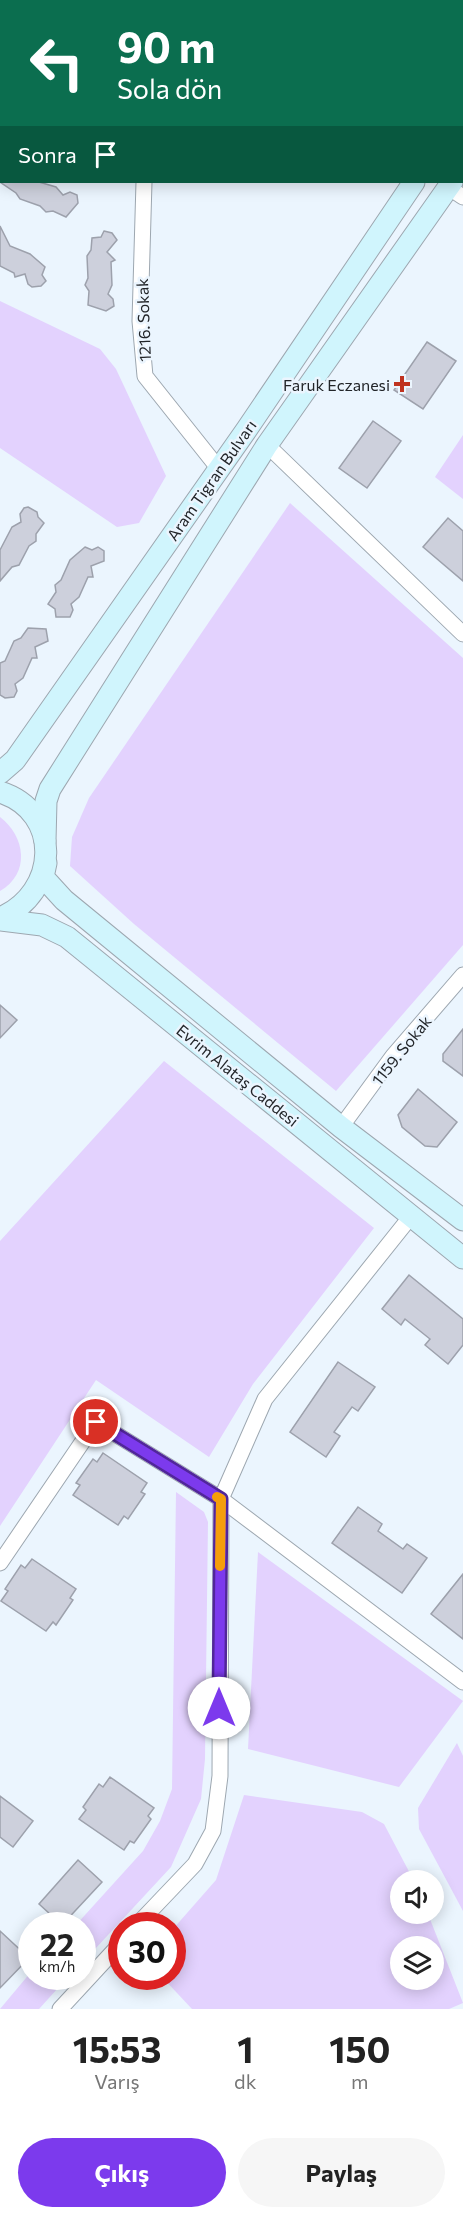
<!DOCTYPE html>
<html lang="tr">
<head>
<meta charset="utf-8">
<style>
	:root { --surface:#fff; --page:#f6f6f6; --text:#222; --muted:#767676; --accent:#7c3aed }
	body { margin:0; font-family:Commissioner,sans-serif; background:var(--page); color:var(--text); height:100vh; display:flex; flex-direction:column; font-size:22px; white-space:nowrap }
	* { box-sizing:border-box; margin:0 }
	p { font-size:20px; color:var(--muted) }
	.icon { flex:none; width:33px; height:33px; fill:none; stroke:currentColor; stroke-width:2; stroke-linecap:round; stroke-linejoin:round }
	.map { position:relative; height:2009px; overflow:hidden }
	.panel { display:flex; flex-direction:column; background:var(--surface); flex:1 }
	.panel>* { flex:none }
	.guide { position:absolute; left:0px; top:0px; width:464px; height:183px; box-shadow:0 3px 15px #0003; background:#0b6e4f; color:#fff; overflow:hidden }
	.tools { position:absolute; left:390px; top:1870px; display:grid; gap:12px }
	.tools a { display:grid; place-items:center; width:54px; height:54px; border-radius:50%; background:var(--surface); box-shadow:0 3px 15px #0003; font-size:30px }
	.speed { position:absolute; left:18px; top:1912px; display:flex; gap:12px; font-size:30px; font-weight:700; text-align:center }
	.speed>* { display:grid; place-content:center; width:78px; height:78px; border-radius:50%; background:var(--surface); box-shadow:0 3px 15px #0003; line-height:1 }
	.speed small { font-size:15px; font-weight:400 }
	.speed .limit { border:9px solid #d22; background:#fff; color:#111 }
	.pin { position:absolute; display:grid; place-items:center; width:51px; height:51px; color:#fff; margin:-26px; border:3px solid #fff; border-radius:50%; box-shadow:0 2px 6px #0007 }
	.me { position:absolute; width:66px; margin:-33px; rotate:0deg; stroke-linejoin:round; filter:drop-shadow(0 0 4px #0008) }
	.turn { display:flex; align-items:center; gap:21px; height:126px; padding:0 18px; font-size:27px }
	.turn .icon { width:78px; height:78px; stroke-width:2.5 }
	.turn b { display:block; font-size:42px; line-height:51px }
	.then { display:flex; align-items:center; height:57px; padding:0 18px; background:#0003; gap:12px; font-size:22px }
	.eta { display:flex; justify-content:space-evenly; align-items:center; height:102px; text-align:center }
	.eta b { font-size:36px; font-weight:700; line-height:42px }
	.button { display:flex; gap:12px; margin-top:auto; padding:12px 18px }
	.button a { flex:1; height:69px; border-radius:36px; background:var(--accent); color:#fff; font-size:24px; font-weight:700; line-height:69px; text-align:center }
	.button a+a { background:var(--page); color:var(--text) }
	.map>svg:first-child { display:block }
	.green { fill:#e3d2fe; fill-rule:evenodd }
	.building { fill:#cdd0dc; stroke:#9da1ac; stroke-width:1.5 }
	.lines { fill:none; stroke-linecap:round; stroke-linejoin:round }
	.minor-casing { stroke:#9da7b0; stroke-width:17 }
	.secondary-casing { stroke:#9da7b0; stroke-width:23 }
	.minor { stroke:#fff; stroke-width:15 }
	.secondary { stroke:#d0f5fd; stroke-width:21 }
	.route-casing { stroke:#51269a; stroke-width:15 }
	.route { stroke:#7c3aed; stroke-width:10 }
	.slow { stroke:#f59e0b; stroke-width:10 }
	.poi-dot { fill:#bf3320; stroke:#ebf5fe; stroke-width:2 }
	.labels { text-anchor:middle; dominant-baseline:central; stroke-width:5; stroke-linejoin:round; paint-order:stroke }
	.street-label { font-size:16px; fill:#222529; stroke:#ebf5fe }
	.poi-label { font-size:16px; fill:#222529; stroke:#ebf5fe; text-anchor:end }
</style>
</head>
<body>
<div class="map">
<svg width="463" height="2009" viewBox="0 0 463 2009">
	<rect width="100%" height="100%" fill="#ebf5fe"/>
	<g class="green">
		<path d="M0,301L100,349L116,369L166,476L139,523L117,527L0,448Z"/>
		<path d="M463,435V499L435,477Z"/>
		<path d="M290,503L463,658V945L336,1091L134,924L70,866L72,837L89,798Z"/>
		<path d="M0,817C25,836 31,873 0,891Z"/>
		<path d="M164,1061L374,1228L253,1384L209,1457L96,1380L0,1526V1241Z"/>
		<path d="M176,1492L204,1512L208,1522L205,1759L201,1799L171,1867L83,1962L82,1926H75L143,1851L160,1821L172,1789Z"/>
		<path d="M258,1552L463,1701L399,1787L248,1749Z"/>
		<path d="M457,1743L463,1756V1911L419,1829L418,1808Z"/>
		<path d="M244,1795L362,1812L384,1824L414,1881H400V1914H428L463,2003L449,2009H192L162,1977H172L173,1929L216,1880ZM400,1947H434V1980H400Z"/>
		<path d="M31,1972L32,1977H68L39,2009H0Z"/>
	</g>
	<g class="building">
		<path d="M0,182H39L56,187L63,195L70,192L77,195L78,203L66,217L53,211L46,212L40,206L20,199L16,193Z"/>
		<path d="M0,226L10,246L30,254L45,267L42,275L46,281L41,286L32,287L28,284L25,274L15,277L14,273L0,266Z"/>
		<path d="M104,231L112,233L117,240L107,252L115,260L111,262L112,285L108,294L113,299L114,306L106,311L88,305L89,291L85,285L88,278L87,256L91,250L92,238L101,237Z"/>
		<path d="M427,342L456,361L423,409L394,390Z"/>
		<path d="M373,421L401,441L367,488L339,468Z"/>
		<path d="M28,507L37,512L38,517L44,523L36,534V541L29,546L19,565L12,567L0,581V550L12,527L21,522L20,514L24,508Z"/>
		<path d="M448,518L463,531V581L423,547Z"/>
		<path d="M85,547L92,550L98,547L104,551V561L91,566L93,577H88L79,597L71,604L73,610L70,617H56L55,609L48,604L56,592L55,585L61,580L70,560Z"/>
		<path d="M28,628L46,629L48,641L35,647L37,658H32L23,678L15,684L17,691L14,697L5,698L0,695V663L5,661L14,641L21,638Z"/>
		<path d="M0,1005L17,1020L0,1038Z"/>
		<path d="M463,1029V1076L443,1061V1054Z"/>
		<path d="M418,1089L457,1122L437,1147L425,1146L402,1127L398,1115Z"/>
		<path d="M409,1275L463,1319V1345L448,1364L425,1345L430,1339L405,1319L401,1325L382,1309Z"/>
		<path d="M338,1362L375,1387L358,1411L352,1407L334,1432L340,1436L326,1457L290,1432Z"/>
		<path d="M103,1453L147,1483L141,1492L145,1494L128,1519L124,1516L118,1525L73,1495L80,1485L76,1483L93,1459L97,1462Z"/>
		<path d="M358,1507L382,1524L378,1531L403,1549L407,1544L427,1558L402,1593L332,1543Z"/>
		<path d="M32,1559L76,1589L70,1598L73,1600L56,1625L53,1622L46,1631L1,1601L8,1591L5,1589L21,1565L25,1568Z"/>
		<path d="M463,1574V1639L431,1614Z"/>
		<path d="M110,1777L154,1808L148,1816L151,1819L134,1843L130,1841L124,1850L79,1819L86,1810L83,1807L99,1784L103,1787Z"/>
		<path d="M0,1796L33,1821L13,1847L0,1837Z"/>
		<path d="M78,1860L102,1882L62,1925L39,1904Z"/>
		<path d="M0,1931L29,1958L0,1988Z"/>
	</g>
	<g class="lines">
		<g class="minor-casing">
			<g id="minor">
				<path d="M147,2V0"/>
				<path d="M144,182L140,321L145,376L219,469"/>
				<path d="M448,187L463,197"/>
				<path d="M267,445L463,634"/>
				<path d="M341,1127L393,1056L463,975"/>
				<path d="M0,1563L96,1422L221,1499L463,1682"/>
				<path d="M136,1926L195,1864L213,1831L220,1776L221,1499L265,1399L412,1215"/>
				<path d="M60,2009L122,1942"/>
			</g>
		</g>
		<g class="secondary-casing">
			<g id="secondary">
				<path d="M462,111L463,110"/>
				<path d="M462,167L463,165"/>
				<path d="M0,773L15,760L247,429L414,182"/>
				<path d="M0,792C63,812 59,893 0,918"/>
				<path d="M45,841L46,801L50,789L267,445L452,182"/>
				<path d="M46,863L43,877L64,900L341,1127L463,1220"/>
				<path d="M0,920L42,925L67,937L463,1258"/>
			</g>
		</g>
		<use href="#minor" class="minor"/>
		<use href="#secondary" class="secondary"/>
	</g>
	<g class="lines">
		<g class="route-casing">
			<path id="route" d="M96,1422L221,1499L219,1708"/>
		</g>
		<use href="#route" class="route"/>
		<path class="slow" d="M217,1497L221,1499L220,1566"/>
	</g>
	<path class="poi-dot" d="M399 375h6v6h6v6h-6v6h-6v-6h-6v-6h6z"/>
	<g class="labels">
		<g class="street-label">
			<text transform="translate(143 320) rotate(-92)">1216. Sokak</text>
			<text transform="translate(211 480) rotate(-55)">Aram Tigran Bulvarı</text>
			<text transform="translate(401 1050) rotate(-51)">1159. Sokak</text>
			<text transform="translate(238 1075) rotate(39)">Evrim Alataş Caddesi</text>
		</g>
		<g class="poi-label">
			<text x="390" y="384">Faruk Eczanesi</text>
		</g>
	</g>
</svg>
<div class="tools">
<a><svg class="icon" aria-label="sound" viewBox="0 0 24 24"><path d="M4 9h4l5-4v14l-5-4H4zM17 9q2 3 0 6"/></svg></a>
<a><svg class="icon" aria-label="layers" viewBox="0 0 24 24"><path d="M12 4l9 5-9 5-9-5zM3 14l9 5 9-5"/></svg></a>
</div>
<div class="speed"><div>22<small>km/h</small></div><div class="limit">30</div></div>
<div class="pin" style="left:96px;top:1422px;background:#d93025"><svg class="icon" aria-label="arrive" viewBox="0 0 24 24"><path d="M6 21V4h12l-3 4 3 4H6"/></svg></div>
<svg class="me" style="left:219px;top:1708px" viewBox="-20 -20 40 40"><circle r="19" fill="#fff"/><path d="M0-13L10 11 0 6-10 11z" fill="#7c3aed"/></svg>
<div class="guide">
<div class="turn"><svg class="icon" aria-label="left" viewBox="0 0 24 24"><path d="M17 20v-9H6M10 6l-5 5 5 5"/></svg><div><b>90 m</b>Sola dön</div></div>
<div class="then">Sonra<svg class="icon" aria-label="arrive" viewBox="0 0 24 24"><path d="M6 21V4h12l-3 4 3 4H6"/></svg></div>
</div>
</div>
<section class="panel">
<div class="eta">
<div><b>15:53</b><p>Varış</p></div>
<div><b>1</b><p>dk</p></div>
<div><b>150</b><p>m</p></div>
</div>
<div class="button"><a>Çıkış</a><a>Paylaş</a></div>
</section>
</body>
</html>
